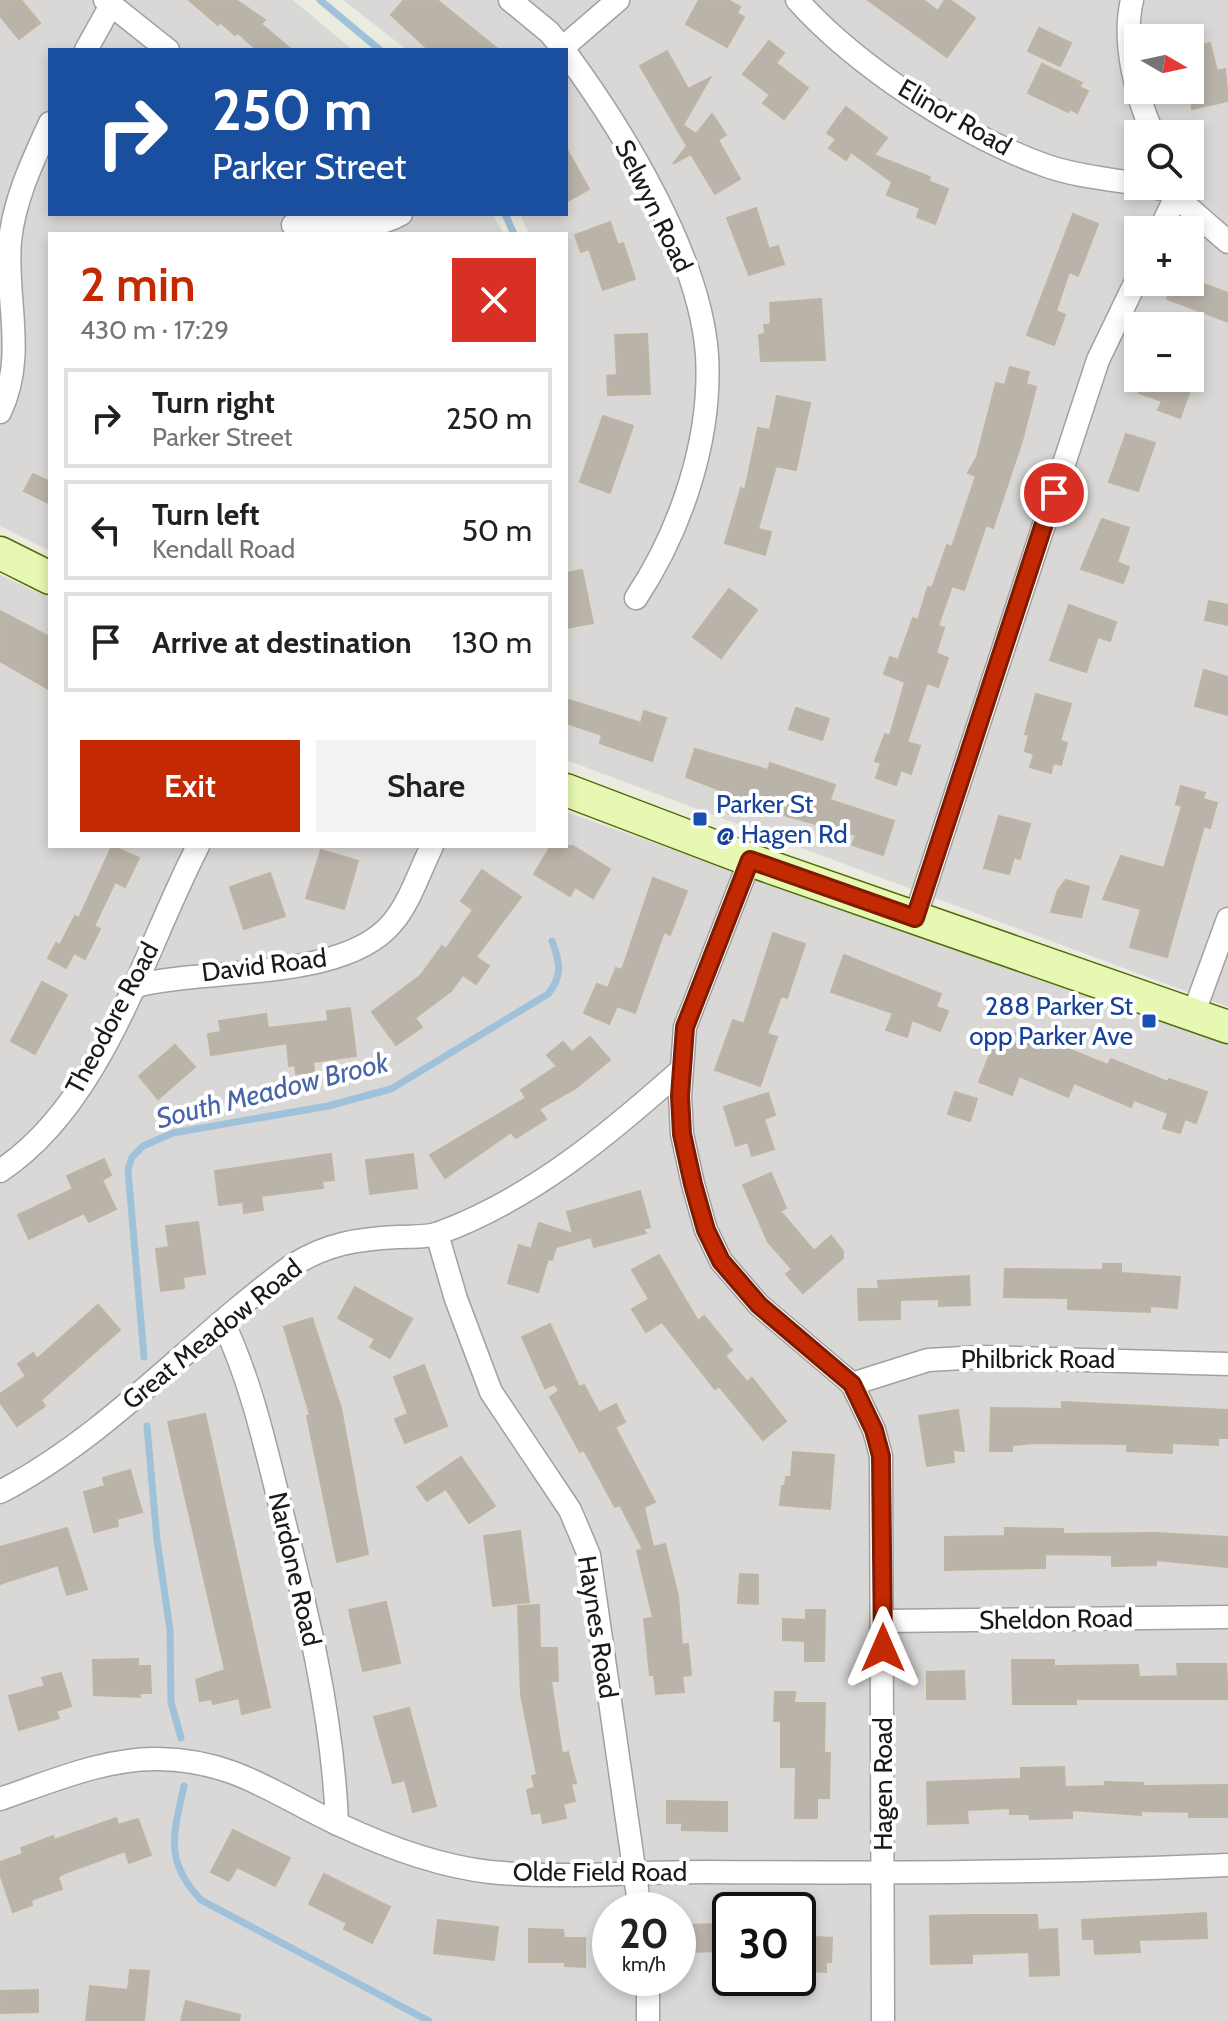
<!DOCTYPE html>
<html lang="en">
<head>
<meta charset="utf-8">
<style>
	:root { --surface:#fff; --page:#f2f2f2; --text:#202124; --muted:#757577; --line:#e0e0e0; --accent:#c32902 }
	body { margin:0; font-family:Cabin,sans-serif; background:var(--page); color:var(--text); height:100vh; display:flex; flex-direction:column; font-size:30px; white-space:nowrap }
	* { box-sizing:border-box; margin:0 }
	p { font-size:26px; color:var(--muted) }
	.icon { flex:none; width:44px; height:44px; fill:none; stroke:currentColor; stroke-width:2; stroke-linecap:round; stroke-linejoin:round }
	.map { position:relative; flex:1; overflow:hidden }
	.panel { position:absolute; left:48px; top:232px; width:520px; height:616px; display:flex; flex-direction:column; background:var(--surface); border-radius:0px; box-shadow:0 4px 12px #0003 }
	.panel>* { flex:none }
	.hud { position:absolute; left:48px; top:48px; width:520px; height:168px; border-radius:0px; box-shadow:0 4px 12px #0003; background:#1a4fa0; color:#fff; overflow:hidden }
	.needle { width:52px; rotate:99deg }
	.controls { position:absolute; left:1124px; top:24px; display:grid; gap:16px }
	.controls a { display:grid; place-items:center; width:80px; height:80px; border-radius:0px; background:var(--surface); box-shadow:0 4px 12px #0003; font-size:40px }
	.speed { position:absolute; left:592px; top:1892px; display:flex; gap:16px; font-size:40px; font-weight:700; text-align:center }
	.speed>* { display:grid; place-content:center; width:104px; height:104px; border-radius:50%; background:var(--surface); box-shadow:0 4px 12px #0003; line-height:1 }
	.speed small { font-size:20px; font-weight:400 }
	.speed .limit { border:4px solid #111; border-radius:12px; background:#fff; color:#111 }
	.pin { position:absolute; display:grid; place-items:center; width:68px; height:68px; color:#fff; margin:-34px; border:4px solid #fff; border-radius:50%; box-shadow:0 2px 8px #0007 }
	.me { position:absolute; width:88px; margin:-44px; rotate:0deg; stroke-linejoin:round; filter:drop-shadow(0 0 6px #0008) }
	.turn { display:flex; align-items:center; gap:28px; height:168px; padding:0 32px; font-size:36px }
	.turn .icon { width:104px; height:104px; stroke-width:2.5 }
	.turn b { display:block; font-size:56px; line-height:68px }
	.round { display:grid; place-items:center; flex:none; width:84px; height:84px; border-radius:0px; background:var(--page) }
	.headline { display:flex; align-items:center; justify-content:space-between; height:136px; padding:0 32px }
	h1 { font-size:48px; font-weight:600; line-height:60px; color:var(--accent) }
	.button { display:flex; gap:16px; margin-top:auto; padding:16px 32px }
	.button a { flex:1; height:92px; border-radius:0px; background:var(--accent); color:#fff; font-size:32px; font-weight:600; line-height:92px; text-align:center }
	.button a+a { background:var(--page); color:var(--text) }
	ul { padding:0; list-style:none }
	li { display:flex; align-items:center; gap:24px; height:100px; margin:0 16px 12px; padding:0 16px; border:4px solid var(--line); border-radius:0px }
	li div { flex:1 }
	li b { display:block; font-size:30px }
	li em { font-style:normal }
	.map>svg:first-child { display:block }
	.residential { fill:#d9d8d7; fill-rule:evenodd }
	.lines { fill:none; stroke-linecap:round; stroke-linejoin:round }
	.stream { stroke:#9fc1da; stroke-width:7 }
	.building { fill:#b9b3a9; stroke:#beb4a2; stroke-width:2 }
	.minor-casing { stroke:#a1a1a1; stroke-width:25 }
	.secondary-casing { stroke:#4d6e05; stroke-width:35 }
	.minor { stroke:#fff; stroke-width:22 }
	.secondary { stroke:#e6f8b2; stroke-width:32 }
	.route-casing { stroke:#7f1b01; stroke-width:20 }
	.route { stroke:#c32902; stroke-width:14 }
	.transit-dot { fill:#1a4fb4; stroke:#fff; stroke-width:3 }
	.labels { text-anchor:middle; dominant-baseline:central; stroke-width:8; stroke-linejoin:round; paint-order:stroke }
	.street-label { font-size:26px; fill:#1a1a1a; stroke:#fff }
	.transit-label { font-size:26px; fill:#164399; stroke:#fff; text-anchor:start }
	.water-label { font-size:28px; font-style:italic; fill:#4965a8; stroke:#fff }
</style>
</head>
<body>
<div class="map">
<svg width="1228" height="2021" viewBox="0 0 1228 2021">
	<rect width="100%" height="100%" fill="#ecebe0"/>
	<g class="residential">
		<path d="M0,0H293L353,50H50V214H492L504,234H50V551L0,526Z"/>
		<path d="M343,0H1228V1007L566,760V234H529L520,214H566V50H407ZM1138,38H1190V90H1138ZM1138,134H1190V186H1138ZM1138,230H1190V282H1138ZM1138,326H1190V378H1138Z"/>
		<path d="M0,575L50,598V846H566V812L1228,1045V2021H0ZM610,1910H678V1978H610ZM730,1910H798V1978H730Z"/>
	</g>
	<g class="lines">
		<g class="stream">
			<path d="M320,0L380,50"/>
			<path d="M505,214L514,234"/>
			<path d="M144,1357L128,1170L132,1157L143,1146L173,1133L328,1106L391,1089L548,994C563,976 560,962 552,941"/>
			<path d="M147,1426L157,1540L170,1630L171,1702L181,1738"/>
			<path d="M184,1786C174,1833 163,1860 201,1900L429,2021"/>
		</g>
	</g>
	<g class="building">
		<path d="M0,0H21L40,23L19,39L0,16Z"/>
		<path d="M189,0H236L265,20L261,24L292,50H257L238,33L235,35L220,22L218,25Z"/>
		<path d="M404,0H437L499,50H429L391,15Z"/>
		<path d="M699,0H728L740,7L737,13L744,17L727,47L686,24Z"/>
		<path d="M868,0H923L938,11L945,0H950L975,18L947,57Z"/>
		<path d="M1039,28L1071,43L1060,66L1028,51Z"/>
		<path d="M769,41L784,53L776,63L808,88L784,119L763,103L770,95L743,74Z"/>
		<path d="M1210,43L1217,71L1225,69L1228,101L1192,109L1190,48Z"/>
		<path d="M667,51L688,89L710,78L683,125L696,134L712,114L726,135L718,140L740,179L715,194L691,154L673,164L687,146L640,66Z"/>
		<path d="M1042,64L1082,83L1079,87L1088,91L1077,113L1070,109L1068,112L1028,93Z"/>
		<path d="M846,107L887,138L874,155L930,177L928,181L948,189L935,224L917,217L920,208L887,195L892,182L851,152L846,160L829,148L836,139L827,133Z"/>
		<path d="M566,148L589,189L566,202Z"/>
		<path d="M756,208L769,249L778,246L784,264L749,275L727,218Z"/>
		<path d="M1073,214L1098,224L1078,276L1069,272L1056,311L1065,315L1054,345L1027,335Z"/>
		<path d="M610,222L618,245L623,243L635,279L603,290L589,249L581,252L575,235Z"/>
		<path d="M1173,282H1199L1228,293V322L1167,299Z"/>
		<path d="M821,299L825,360L761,361L759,335L765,334L764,325L771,324L770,303Z"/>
		<path d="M647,334L650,394L608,395L607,376L617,375L615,335Z"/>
		<path d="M1010,367L1029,372L1026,384L1036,387L1022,441L993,528L986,525L964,590L952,586L938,626L944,628L936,653L948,658L938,687L927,683L907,742L920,746L911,774L901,770L896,785L876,778L881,763L875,761L885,734L890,736L905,682L884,674L890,657L898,660L913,618L918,620L928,587L932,588L947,545L952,547L976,476L968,473L977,457L996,383L1005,385Z"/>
		<path d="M1145,378H1171L1192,385L1180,418L1158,410L1162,401L1139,393Z"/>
		<path d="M777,396L810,403L796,470L776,466L758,529L771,532L765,555L725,543L741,488L745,490L758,428L770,430Z"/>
		<path d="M603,416L633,426L610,493L580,482Z"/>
		<path d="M1126,434L1155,443L1138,491L1109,482Z"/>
		<path d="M33,474L50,482V504L24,491Z"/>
		<path d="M1102,519L1129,528L1117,562L1129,567L1123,583L1081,569Z"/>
		<path d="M582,570L593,623L566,628V573Z"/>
		<path d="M729,589L757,610L721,658L693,637Z"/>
		<path d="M1209,601L1228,605V625L1205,620Z"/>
		<path d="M1069,605L1116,622L1110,641L1098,637L1086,672L1050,660Z"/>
		<path d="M0,611L50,637V690L0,661Z"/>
		<path d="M1204,670L1228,677V715L1195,706Z"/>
		<path d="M1036,694L1071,704L1060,741L1067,743L1061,765L1053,763L1051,773L1030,767L1034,754L1025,751L1029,735L1025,734Z"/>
		<path d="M566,699L641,723L644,711L666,718L652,761L600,743L602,735L566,723Z"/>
		<path d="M796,708L829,719L822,740L789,729Z"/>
		<path d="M695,749L768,770L770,763L835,785L830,800L894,821L883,855L852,845L856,835L787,816L686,777Z"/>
		<path d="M1181,786L1205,793L1203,799L1217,803L1210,828L1204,826L1167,957L1130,947L1141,909L1103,899L1121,856L1164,868L1182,806L1176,804Z"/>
		<path d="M999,816L1030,824L1020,859L1014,857L1009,874L984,868Z"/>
		<path d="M112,846L139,858L125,887L115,882L94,926L100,929L85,959L74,953L66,968L48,958L56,943L60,945L75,916L79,918Z"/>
		<path d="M551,846H573L610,869L593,898L575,887L570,896L534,874Z"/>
		<path d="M321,850L358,861L344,909L306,898Z"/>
		<path d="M482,870L521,897L476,957L489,966L476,984L463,975L451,991L415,1018L422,1027L396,1045L372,1012L421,975L442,946L446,949L473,910L461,901Z"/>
		<path d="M270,873L285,916L244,929L230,887Z"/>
		<path d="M653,878L687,891L670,935L664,932L635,1013L617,1006L609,1024L584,1013L597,984L608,988L616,968L622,970Z"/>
		<path d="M1066,880L1089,887L1081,917L1051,912L1058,890Z"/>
		<path d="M773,933L805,944L787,998L781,996L767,1034L777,1037L760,1086L715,1070L733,1020L744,1024Z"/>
		<path d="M844,955L941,994L936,1007L948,1011L940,1031L912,1020L907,1037L886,1030L893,1013L831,992Z"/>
		<path d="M42,982L67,995L35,1054L11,1041Z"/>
		<path d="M350,1008L356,1056L313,1062L314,1072L296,1074L295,1065L289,1066L287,1043L211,1055L208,1034L221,1032L219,1021L266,1014L268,1028L328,1021L327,1011Z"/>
		<path d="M1000,1028L1060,1050L1061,1046L1108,1065L1111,1059L1168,1082L1169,1079L1207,1092L1196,1123L1185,1119L1180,1133L1163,1128L1168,1113L1134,1100L1131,1107L1074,1083L1068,1097L1019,1076L1012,1095L979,1082Z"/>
		<path d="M590,1037L610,1060L576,1088L539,1109L546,1119L516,1138L511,1132L445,1178L430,1155L526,1098L521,1090L557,1066L547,1055L563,1042L572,1052Z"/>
		<path d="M175,1045L195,1067L158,1099L139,1076Z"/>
		<path d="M955,1092L977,1099L970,1121L948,1114Z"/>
		<path d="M768,1093L775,1115L764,1119L774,1149L752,1156L748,1142L736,1146L724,1107Z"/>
		<path d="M331,1154L334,1180L322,1181L323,1188L261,1196L263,1210L244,1213L243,1202L219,1205L215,1171Z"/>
		<path d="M413,1154L417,1188L370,1194L366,1160Z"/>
		<path d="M104,1159L111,1175L102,1180L116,1209L89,1222L84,1213L29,1239L18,1215L73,1189L67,1176Z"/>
		<path d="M771,1173L786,1208L780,1211L814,1251L831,1236L843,1251V1258L803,1293L786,1274L792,1269L768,1242L743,1185Z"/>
		<path d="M640,1191L650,1227L643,1229L646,1233L594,1247L591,1237L556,1247L552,1260L548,1259L538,1292L508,1283L519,1245L531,1249L539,1223L573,1234L567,1212Z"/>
		<path d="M198,1222L205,1274L183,1277L184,1288L161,1291L156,1249L169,1247L166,1226Z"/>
		<path d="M659,1255L698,1321L704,1316L732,1350L725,1356L747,1382L752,1378L786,1421L763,1440L719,1386L715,1389L662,1322L646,1332L632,1309L649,1299L632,1270Z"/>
		<path d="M1103,1264H1121V1273L1180,1277L1177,1308L1150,1306V1312L1068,1309V1298L1004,1297L1005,1269L1103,1270Z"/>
		<path d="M969,1276L970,1305L939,1306V1299L900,1300V1319L859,1320L858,1289H879L878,1281Z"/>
		<path d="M355,1287L412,1319L390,1358L370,1347L375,1339L338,1318Z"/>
		<path d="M98,1305L120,1330L41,1400L45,1406L17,1426L0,1402V1394L26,1376L18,1364L33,1353L37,1359Z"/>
		<path d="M312,1318L341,1408L368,1554L337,1562L307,1416L310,1415L284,1327Z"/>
		<path d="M550,1324L579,1387L584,1385L599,1413L616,1404L625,1422L615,1427L655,1502L644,1507L653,1547L665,1544L678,1596L682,1645L688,1644L691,1675L682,1676L684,1692L656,1694L654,1675H650L644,1619L653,1618L637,1551L643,1549L620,1505L615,1507L584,1450L580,1452L550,1397L559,1391L555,1384L545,1388L522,1337Z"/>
		<path d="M424,1365L447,1426L405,1443L395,1419L408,1414L394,1377Z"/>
		<path d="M1062,1402L1228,1410V1438H1218V1445L1172,1443V1453L1127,1451V1444L1035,1443L1012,1445V1451H990L991,1408L1062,1409Z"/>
		<path d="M958,1410L964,1451L953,1450L954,1462L927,1466L919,1416Z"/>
		<path d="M205,1414L270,1707L242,1714L239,1698L213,1704L211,1699L200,1701L196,1680L225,1670L168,1422Z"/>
		<path d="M793,1452L834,1455L830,1509L780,1505L782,1486H785L786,1477H791Z"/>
		<path d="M461,1457L495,1506L469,1523L446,1489L427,1501L417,1487Z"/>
		<path d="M130,1470L142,1512L117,1519L118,1526L94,1532L84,1492L105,1486L103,1478Z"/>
		<path d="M67,1528L87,1589L67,1595L58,1565L0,1584V1547Z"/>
		<path d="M1005,1528L1063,1529V1534L1156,1533L1228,1537V1567L1156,1560V1565L1112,1566V1555L1045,1554V1568L945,1570V1537L1005,1536Z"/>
		<path d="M520,1531L529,1602L493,1606L484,1536Z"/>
		<path d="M740,1574L758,1575V1604L738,1603Z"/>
		<path d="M386,1602L400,1663L363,1671L349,1610Z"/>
		<path d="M539,1605L540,1648H557L558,1681H551L562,1754L568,1752L576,1783L571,1784L575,1801L563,1804L566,1818L543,1823L541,1812L532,1814L527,1790L535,1788L532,1776L537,1775L521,1695L518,1606Z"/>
		<path d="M806,1610H825L824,1661H805V1641L783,1640V1619L806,1620Z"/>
		<path d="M138,1659V1666H150L151,1693H139L140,1697L94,1695L93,1660Z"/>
		<path d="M1012,1660H1054V1666L1138,1665L1139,1677L1178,1676L1177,1664H1226L1228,1699H1076V1704H1013Z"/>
		<path d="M964,1671L965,1699H927V1672Z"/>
		<path d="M61,1673L71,1706L56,1711L59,1718L19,1730L9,1696L45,1686L42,1678Z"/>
		<path d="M775,1692H795L794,1703H825L824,1753H830L829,1798H817V1818H795L796,1767H781V1721H774Z"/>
		<path d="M409,1708L436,1806L413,1812L405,1780L393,1783L374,1717Z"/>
		<path d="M1064,1767L1065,1787L1105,1786V1782L1143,1783L1142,1786L1228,1785V1817H1189V1812L1140,1811L1141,1815L1072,1810V1818L1030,1819L1029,1814H1010V1808L967,1810L968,1823L928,1824L927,1782L1021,1779V1768Z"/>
		<path d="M667,1801L727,1802V1831L682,1830V1823H667Z"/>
		<path d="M116,1818L118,1825L138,1819L151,1855L129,1863L125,1851L65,1873L58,1877L62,1889L31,1900L32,1905L13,1912L0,1874V1862L23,1854L21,1848L53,1836L54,1840Z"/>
		<path d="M233,1830L290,1858L275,1886L237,1867L229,1881L211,1872Z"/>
		<path d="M324,1874L390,1907L372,1943L344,1929L347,1923L309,1904Z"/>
		<path d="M1206,1913L1207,1938L1139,1940L1140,1952L1095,1954L1094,1939H1083L1082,1920Z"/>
		<path d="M971,1915H1037L1038,1930L1057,1929L1059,1975L1030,1976L1029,1952L972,1954V1963L931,1964L930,1916Z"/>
		<path d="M438,1920L498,1927L494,1960L434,1953Z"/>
		<path d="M719,1924V1951L687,1952L686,1925Z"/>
		<path d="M529,1929L563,1930L564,1938H585V1967L565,1966V1962H529Z"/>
		<path d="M798,1936L832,1938L831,1962H826V1972L798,1971Z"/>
		<path d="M130,1970L149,1971L144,2021H86L90,1986L128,1990Z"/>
		<path d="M38,1990V2012L0,2013V1991Z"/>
		<path d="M186,2001L240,2015L239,2021H181Z"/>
	</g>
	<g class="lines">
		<g class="minor-casing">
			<g id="minor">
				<path d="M105,0L168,50"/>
				<path d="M510,0L549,32L564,50"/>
				<path d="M797,0C856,66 964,137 1047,166C1075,176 1109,179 1138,184"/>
				<path d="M1132,0C1122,43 1136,95 1153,134"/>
				<path d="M86,50L111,5"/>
				<path d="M560,50L618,0"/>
				<path d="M566,53C624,132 700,256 707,355C712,439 681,530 636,598"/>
				<path d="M1146,186L1178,192L1160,230"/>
				<path d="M1175,186L1182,202L1228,242"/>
				<path d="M293,225C328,225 371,232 401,214"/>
				<path d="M0,412C27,356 5,299 10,241C14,200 33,160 50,123"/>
				<path d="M750,860L685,1027L680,1096L682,1134L693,1184L706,1230L721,1261L759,1305L852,1384L874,1430L881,1456L883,2021"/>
				<path d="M915,918L1098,360L1138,277"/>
				<path d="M136,986C207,967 345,982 393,922C410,902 420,870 432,846"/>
				<path d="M1193,1015L1228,919"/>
				<path d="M0,1171C104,1102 143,952 198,846"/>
				<path d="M437,1234L456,1299L491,1392L570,1510L589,1555L640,1910"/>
				<path d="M223,1322C250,1379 264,1440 279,1501C306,1607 333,1714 337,1824"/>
				<path d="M852,1384L928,1360L981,1357L1228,1364"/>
				<path d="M0,1492C110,1435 193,1337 293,1265C327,1244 357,1239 397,1237C410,1236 427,1238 439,1233C532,1199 609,1134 681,1070"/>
				<path d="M883,1621L1228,1617"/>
				<path d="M0,1799C50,1782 105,1758 158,1759C235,1760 275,1795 340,1825C387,1847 437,1866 490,1872C560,1879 633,1872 704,1872C879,1873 1053,1873 1228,1865"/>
				<path d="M648,1978V2021"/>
			</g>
		</g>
		<g class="secondary-casing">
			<g id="secondary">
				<path d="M0,553L50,578"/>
				<path d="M566,790L750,860L1228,1027"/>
			</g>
		</g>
		<use href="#minor" class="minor"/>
		<use href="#secondary" class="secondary"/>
	</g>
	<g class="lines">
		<g class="route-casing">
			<path id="route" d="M883,1648L881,1456L874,1430L852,1384L759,1305L721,1261L706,1230L693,1184L682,1134L680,1096L685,1027L750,860L915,918L1054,493"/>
		</g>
		<use href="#route" class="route"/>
	</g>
	<g class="transit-dot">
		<rect x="692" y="811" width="16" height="16" rx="4"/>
		<rect x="1141" y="1013" width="16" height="16" rx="4"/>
	</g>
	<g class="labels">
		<g class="street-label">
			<text transform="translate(955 117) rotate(30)">Elinor Road</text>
			<text transform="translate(654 206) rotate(64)">Selwyn Road</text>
			<text transform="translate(264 965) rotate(-7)">David Road</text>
			<text transform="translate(112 1018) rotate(-62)">Theodore Road</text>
			<text transform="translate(212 1334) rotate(-39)">Great Meadow Road</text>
			<text x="1038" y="1359">Philbrick Road</text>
			<text transform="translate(295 1569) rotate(77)">Nardone Road</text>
			<text transform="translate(1056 1619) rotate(-1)">Sheldon Road</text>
			<text transform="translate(598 1627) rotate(81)">Haynes Road</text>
			<text transform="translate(883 1784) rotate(-90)">Hagen Road</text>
			<text x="600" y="1872">Olde Field Road</text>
		</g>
		<g class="transit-label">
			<text x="716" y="804">Parker St<tspan x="716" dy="30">@ Hagen Rd</tspan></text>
			<text x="1133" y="1006" text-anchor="end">288 Parker St<tspan x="1133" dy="30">opp Parker Ave</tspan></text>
		</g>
		<g class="water-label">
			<text transform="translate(272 1090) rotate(-14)">South Meadow Brook</text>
		</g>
	</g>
</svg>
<div class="controls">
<a><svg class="needle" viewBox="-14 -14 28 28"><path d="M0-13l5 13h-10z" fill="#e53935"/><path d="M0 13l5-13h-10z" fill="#757577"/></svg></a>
<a><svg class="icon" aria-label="search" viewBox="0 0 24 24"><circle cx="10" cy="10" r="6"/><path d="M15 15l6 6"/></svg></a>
<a>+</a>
<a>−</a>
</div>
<div class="speed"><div>20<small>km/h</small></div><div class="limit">30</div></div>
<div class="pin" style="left:1054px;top:493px;background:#d93025"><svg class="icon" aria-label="arrive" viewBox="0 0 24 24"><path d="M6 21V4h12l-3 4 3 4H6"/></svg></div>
<svg class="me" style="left:883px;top:1648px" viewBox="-20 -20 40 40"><path d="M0-17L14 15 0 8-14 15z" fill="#c32902" stroke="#fff" stroke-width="4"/></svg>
<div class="hud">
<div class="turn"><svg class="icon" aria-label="right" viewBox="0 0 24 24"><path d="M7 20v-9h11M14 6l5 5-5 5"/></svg><div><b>250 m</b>Parker Street</div></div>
</div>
<section class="panel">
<div class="headline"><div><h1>2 min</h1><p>430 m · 17:29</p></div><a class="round" style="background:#d93025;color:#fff"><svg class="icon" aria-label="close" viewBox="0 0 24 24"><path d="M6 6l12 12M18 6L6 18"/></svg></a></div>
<ul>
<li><svg class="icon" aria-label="right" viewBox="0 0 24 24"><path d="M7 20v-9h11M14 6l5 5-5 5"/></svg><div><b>Turn right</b><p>Parker Street</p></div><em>250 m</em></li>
<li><svg class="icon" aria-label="left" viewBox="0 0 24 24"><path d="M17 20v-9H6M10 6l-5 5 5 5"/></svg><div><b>Turn left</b><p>Kendall Road</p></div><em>50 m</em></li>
<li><svg class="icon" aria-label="arrive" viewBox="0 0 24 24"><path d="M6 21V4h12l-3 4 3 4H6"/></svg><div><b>Arrive at destination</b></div><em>130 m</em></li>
</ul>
<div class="button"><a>Exit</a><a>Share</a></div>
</section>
</div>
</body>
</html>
